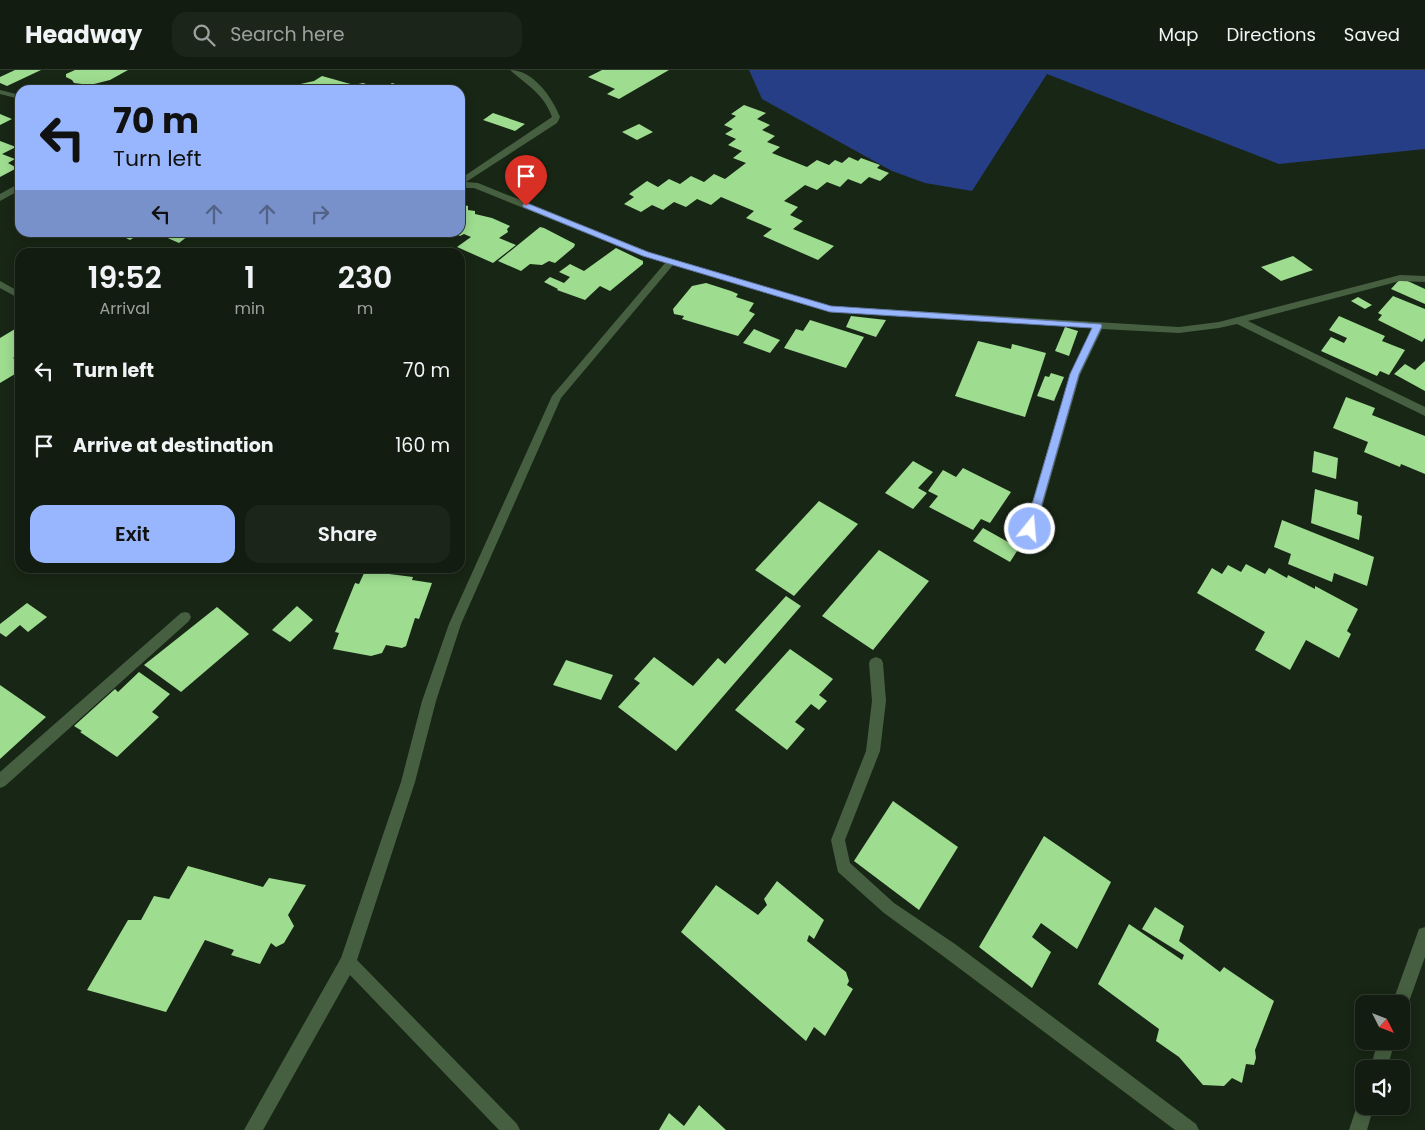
<!DOCTYPE html>
<html lang="en">
<head>
<meta charset="utf-8">
<style>
	:root { --surface:#121c10; --page:#1b2519; --text:#f1f3f6; --muted:#9ca19f; --line:#313a30; --accent:#98b6fd }
	body { margin:0; font-family:Poppins,sans-serif; background:var(--page); color:var(--text); height:100vh; display:flex; flex-direction:column; font-size:19px; white-space:nowrap }
	* { box-sizing:border-box; margin:0 }
	p { font-size:16px; color:var(--muted) }
	.icon { flex:none; width:28px; height:28px; fill:none; stroke:currentColor; stroke-width:2; stroke-linecap:round; stroke-linejoin:round }
	.map { position:relative; flex:1; overflow:hidden }
	.drawer { position:absolute; left:15px; top:178px; width:450px; height:325px; display:flex; flex-direction:column; background:var(--surface); border-radius:15px; box-shadow:0 2px 12px #0003,0 0 0 1px var(--line) }
	.drawer>* { flex:none }
	.hud { position:absolute; left:15px; top:15px; width:450px; height:152px; border-radius:15px; box-shadow:0 2px 12px #0003,0 0 0 1px var(--line); background:#98b6fd; color:#111; overflow:hidden }
	.needle { width:32px; rotate:132deg }
	.fabs { position:absolute; left:1355px; top:925px; display:grid; gap:10px }
	.fabs a { display:grid; place-items:center; width:55px; height:55px; border-radius:10px; background:var(--surface); box-shadow:0 2px 12px #0003,0 0 0 1px var(--line); font-size:25px }
	.pin { position:absolute; display:grid; place-items:center; width:42px; height:42px; color:#fff; margin:-51px -21px; border-radius:50% 50% 50% 0; rotate:-45deg; box-shadow:0 0 5px #0007 }
	.pin .icon { rotate:45deg }
	.me { position:absolute; width:55px; margin:-28px; rotate:17deg; stroke-linejoin:round; filter:drop-shadow(0 0 4px #0008) }
	.turn { display:flex; align-items:center; gap:18px; height:105px; padding:0 15px; font-size:22px }
	.turn .icon { width:65px; height:65px; stroke-width:2.5 }
	.turn b { display:block; font-size:35px; line-height:42px }
	.lanes { display:flex; align-items:center; height:48px; padding:0 15px; background:#0003; justify-content:center; gap:25px; direction:ltr }
	.lanes .off { opacity:.35 }
	.eta { display:flex; justify-content:space-evenly; align-items:center; height:85px; text-align:center }
	.eta b { font-size:30px; font-weight:600; line-height:35px }
	.cta { display:flex; gap:10px; margin-top:auto; padding:10px 15px }
	.cta a { flex:1; height:58px; border-radius:15px; background:var(--accent); color:#111; font-size:20px; font-weight:600; line-height:58px; text-align:center }
	.cta a+a { background:var(--page); color:var(--text) }
	ul { padding:0; list-style:none }
	li { display:flex; align-items:center; gap:15px; height:75px; padding:0 15px }
	li div { flex:1 }
	li b { display:block; font-size:19px }
	li em { font-style:normal }
	header { display:flex; align-items:center; gap:30px; box-sizing:border-box; height:70px; padding:0 25px; background:var(--surface); border-bottom:1px solid var(--line) }
	header strong { font-size:24px }
	nav { display:flex; gap:28px; margin-inline-start:auto; font-size:18px }
	.search { width:350px; height:45px; background:var(--page); display:flex; align-items:center; gap:12px; box-sizing:border-box; padding:0 18px; border-radius:15px; color:var(--muted); font-size:19px }
	.map>svg:first-child { display:block }
	.water { fill:#263e85 }
	.building { fill:#9edd90 }
	.lines { fill:none; stroke-linecap:round; stroke-linejoin:round }
	.minor { fill:#475f41; fill-rule:evenodd }
	.route { fill:#98b6fd; stroke:#6376a4 }
</style>
</head>
<body>
<header>
<strong>Headway</strong>
<div class="search"><svg class="icon" aria-label="search" viewBox="0 0 24 24"><circle cx="10" cy="10" r="6"/><path d="M15 15l6 6"/></svg>Search here</div>
<nav><a>Map</a><a>Directions</a><a>Saved</a></nav>
</header>
<div class="map">
<svg width="1425" height="1060" viewBox="0 0 1425 1060">
	<rect width="100%" height="100%" fill="#182615"/>
	<path class="water" d="M749,0H1425V79L1279,94L1047,4L972,121L925,113L892,101L762,29Z"/>
	<g class="building">
		<path d="M15,0H41L7,16L0,13V7Z"/>
		<path d="M75,0H128L110,10L90,15L74,13L72,10L66,7V4Z"/>
		<path d="M602,0H669L619,29L607,24L615,19L588,7Z"/>
		<path d="M322,6L354,15L363,13L372,16L371,20H291L296,15L314,11Z"/>
		<path d="M392,13L411,19L383,20Z"/>
		<path d="M744,35L766,43L757,49L770,55L762,60L775,66L767,72L780,77L772,83L807,97L817,90L829,95L835,90L842,93L849,87L858,91L861,88L880,95L877,98L889,103L880,111L869,107L861,114L848,109L840,117L827,112L817,120L805,115L784,131L798,137L790,145L803,151L793,159L834,176L818,190L763,166L772,159L746,148L754,141L721,127L711,135L697,129L686,137L674,132L663,140L652,135L641,142L624,134L634,127L629,124L647,111L658,117L669,109L680,114L691,106L704,112L714,104L725,109L746,93L733,88L742,81L728,75L736,69L725,64L733,59L724,55L736,46L731,44Z"/>
		<path d="M493,43L525,54L515,61L483,50Z"/>
		<path d="M0,44L12,49L0,55Z"/>
		<path d="M639,54L653,62L637,70L622,62Z"/>
		<path d="M0,71L16,77L2,84L15,89L8,93L17,98L0,107Z"/>
		<path d="M464,135L468,136V140L475,141V144L492,148L510,156L507,159L508,162L499,168L516,175L493,193L457,177L471,167L464,164L460,166L456,164L450,168L438,162H460V136Z"/>
		<path d="M540,157L544,158L575,174L574,177L555,193L549,191L542,195L530,194L521,201L498,191Z"/>
		<path d="M124,162H135L139,164L130,170L120,165Z"/>
		<path d="M154,162H193L179,173Z"/>
		<path d="M616,178L643,191V194L610,221L600,216L585,230L557,220L558,219L544,212L550,207L564,213L570,207L559,202L570,194L584,201Z"/>
		<path d="M1293,186L1313,200L1281,211L1261,197Z"/>
		<path d="M1401,208L1425,219V234L1391,219Z"/>
		<path d="M706,213L731,221L738,224L736,227L754,233L749,241L755,244L738,266L682,249L684,246L674,244L673,239L692,216Z"/>
		<path d="M1393,226L1425,239V268L1422,272L1378,250L1382,245L1378,243Z"/>
		<path d="M1358,227L1372,235L1365,239L1351,231Z"/>
		<path d="M851,246L886,250L876,267L846,257Z"/>
		<path d="M1339,246L1385,266L1382,271L1405,280L1389,305L1380,301L1377,306L1321,281L1331,267L1344,273L1347,268L1329,260Z"/>
		<path d="M810,250L864,267L846,298L784,278L796,259L803,261Z"/>
		<path d="M1065,257L1078,261L1069,286L1055,281Z"/>
		<path d="M15,259L20,263V283L13,288L20,293V301L0,313V268Z"/>
		<path d="M754,259L780,270L770,283L743,273Z"/>
		<path d="M978,271L1011,279L1012,274L1046,283L1025,347L955,326Z"/>
		<path d="M1425,291V321L1394,304L1405,294L1415,300Z"/>
		<path d="M1051,303L1064,307L1054,331L1037,326L1045,306L1049,307Z"/>
		<path d="M1346,327L1375,338L1372,345L1425,366V404L1401,394L1400,397L1364,382L1368,372L1333,358Z"/>
		<path d="M1314,381L1338,388L1336,409L1312,402Z"/>
		<path d="M913,391L933,402L918,418L927,423L913,439L885,423Z"/>
		<path d="M963,398L1011,422L990,453L981,449L973,460L929,437L938,426L928,421L943,400L956,407Z"/>
		<path d="M1315,419L1358,432L1357,444L1362,446L1359,470L1311,453Z"/>
		<path d="M819,431L858,454L794,526L755,500Z"/>
		<path d="M1282,450L1374,487L1367,516L1334,503L1332,512L1288,494L1291,484L1274,477Z"/>
		<path d="M983,458L1019,478L1010,492L973,471Z"/>
		<path d="M879,480L929,511L873,580L822,546Z"/>
		<path d="M1246,494L1265,504L1269,498L1287,508L1288,505L1315,519V516L1358,539L1347,561L1351,564L1339,588L1306,570L1290,600L1255,580L1265,562L1197,523L1212,498L1222,504L1228,495L1241,502Z"/>
		<path d="M365,501L413,507L412,510L432,513L419,549L415,548L406,576L402,578L386,575L382,583L371,586L333,579L339,563L335,562L355,513L359,514Z"/>
		<path d="M786,526L801,536L676,681L618,637L640,613L634,609L654,587L693,616L718,588L725,594Z"/>
		<path d="M27,533L47,547L28,562L20,555L6,567L0,563V554Z"/>
		<path d="M297,536L313,550L290,572L272,560Z"/>
		<path d="M217,537L249,564L181,622L144,595Z"/>
		<path d="M790,579L833,609L819,625L827,631L819,640L811,634L795,652L805,659L787,680L735,640Z"/>
		<path d="M566,590L613,605L601,630L553,615Z"/>
		<path d="M139,602L170,624L152,642L159,647L117,687L80,662L82,661L74,656L115,619L118,622Z"/>
		<path d="M0,615L46,647L0,689Z"/>
		<path d="M893,731L958,777L919,840L854,791Z"/>
		<path d="M1044,766L1111,812L1077,879L1041,853L1032,867L1051,882L1032,918L979,877Z"/>
		<path d="M188,796L263,817L269,808L306,815L288,845L294,856L284,873L276,877L271,873L260,894L231,885L234,880L205,870L166,942L87,920L128,850H141L154,826L169,829Z"/>
		<path d="M777,811L824,850L814,869L809,865L807,871L846,902L849,911L847,915L853,919L825,966L814,957L806,971L681,862L716,815L758,845L767,835L764,829Z"/>
		<path d="M1155,837L1184,856L1179,871L1220,902L1224,897L1274,931L1255,980L1256,988L1254,995L1246,994L1242,1013L1232,1008L1224,1016L1203,1015L1179,987L1156,971L1159,959L1098,914L1129,854L1182,890L1184,885L1142,859Z"/>
		<path d="M699,1035L726,1060H659L669,1043L684,1056Z"/>
	</g>
	<g class="lines">
		<g class="minor">
			<path d="M510,0C533,0 552,27 560,47L557,53L466,112L478,113L649,182L830,236L1179,257L1219,252L1400,205L1425,206V212L1400,211L1248,251L1425,337V346L1237,254L1219,258L1179,263L1102,259L1080,305L1036,459L1034,462H1026L1024,459L1070,305L1092,258L830,242L673,195L561,328L461,554L436,631L415,712L357,890L517,1054L520,1060H499L350,905L263,1060H244L341,888L401,712L422,631L449,554L552,326L665,193L643,186L474,118H460V109L552,47C544,24 527,15 510,0Z"/>
			<path d="M0,20L20,25V29L0,24Z"/>
			<path d="M20,113V120L0,131V124Z"/>
			<path d="M0,211L20,222V229L0,218Z"/>
			<path d="M185,542L189,543L191,547L189,551L5,716L0,718V702L181,543Z"/>
			<path d="M876,587L881,589L883,593L886,631L880,681L845,770L850,793L894,833L955,874L1196,1054L1199,1060H1175L943,886L884,843L838,802L831,770L866,681L872,631L869,593L871,589Z"/>
			<path d="M1425,857V887L1406,940L1401,942V934H1392L1419,859Z"/>
			<path d="M1378,971H1395L1387,999H1370Z"/>
			<path d="M1364,1028V1036H1374L1367,1060H1349L1359,1030Z"/>
		</g>
	</g>
	<path class="route" d="M523,134H529L648,182L831,236L1101,254L1102,256L1079,304L1034,462L1030,463L1025,459L1070,304L1092,258L830,242L643,186L523,137Z"/>
</svg>
<div class="fabs">
<a><svg class="needle" viewBox="-14 -14 28 28"><path d="M0-13l5 13h-10z" fill="#e53935"/><path d="M0 13l5-13h-10z" fill="#9ca19f"/></svg></a>
<a><svg class="icon" aria-label="sound" viewBox="0 0 24 24"><path d="M4 9h4l5-4v14l-5-4H4zM17 9q2 3 0 6"/></svg></a>
</div>
<div class="pin" style="left:526px;top:136px;background:#d93025"><svg class="icon" aria-label="arrive" viewBox="0 0 24 24"><path d="M6 21V4h12l-3 4 3 4H6"/></svg></div>
<svg class="me" style="left:1030px;top:459px" viewBox="-20 -20 40 40"><circle r="17" fill="#98b6fd" stroke="#fff" stroke-width="3"/><path d="M0-11L8 9 0 5-8 9z" fill="#fff"/></svg>
<div class="hud">
<div class="turn"><svg class="icon" aria-label="left" viewBox="0 0 24 24"><path d="M17 20v-9H6M10 6l-5 5 5 5"/></svg><div><b>70 m</b>Turn left</div></div>
<div class="lanes"><svg class="icon" aria-label="left" viewBox="0 0 24 24"><path d="M17 20v-9H6M10 6l-5 5 5 5"/></svg><svg class="icon off" aria-label="ahead" viewBox="0 0 24 24"><path d="M12 20V5M6 11l6-6 6 6"/></svg><svg class="icon off" aria-label="ahead" viewBox="0 0 24 24"><path d="M12 20V5M6 11l6-6 6 6"/></svg><svg class="icon off" aria-label="right" viewBox="0 0 24 24"><path d="M7 20v-9h11M14 6l5 5-5 5"/></svg></div>
</div>
<section class="drawer">
<div class="eta">
<div><b>19:52</b><p>Arrival</p></div>
<div><b>1</b><p>min</p></div>
<div><b>230</b><p>m</p></div>
</div>
<ul>
<li><svg class="icon" aria-label="left" viewBox="0 0 24 24"><path d="M17 20v-9H6M10 6l-5 5 5 5"/></svg><div><b>Turn left</b></div><em>70 m</em></li>
<li><svg class="icon" aria-label="arrive" viewBox="0 0 24 24"><path d="M6 21V4h12l-3 4 3 4H6"/></svg><div><b>Arrive at destination</b></div><em>160 m</em></li>
</ul>
<div class="cta"><a>Exit</a><a>Share</a></div>
</section>
</div>
</body>
</html>
